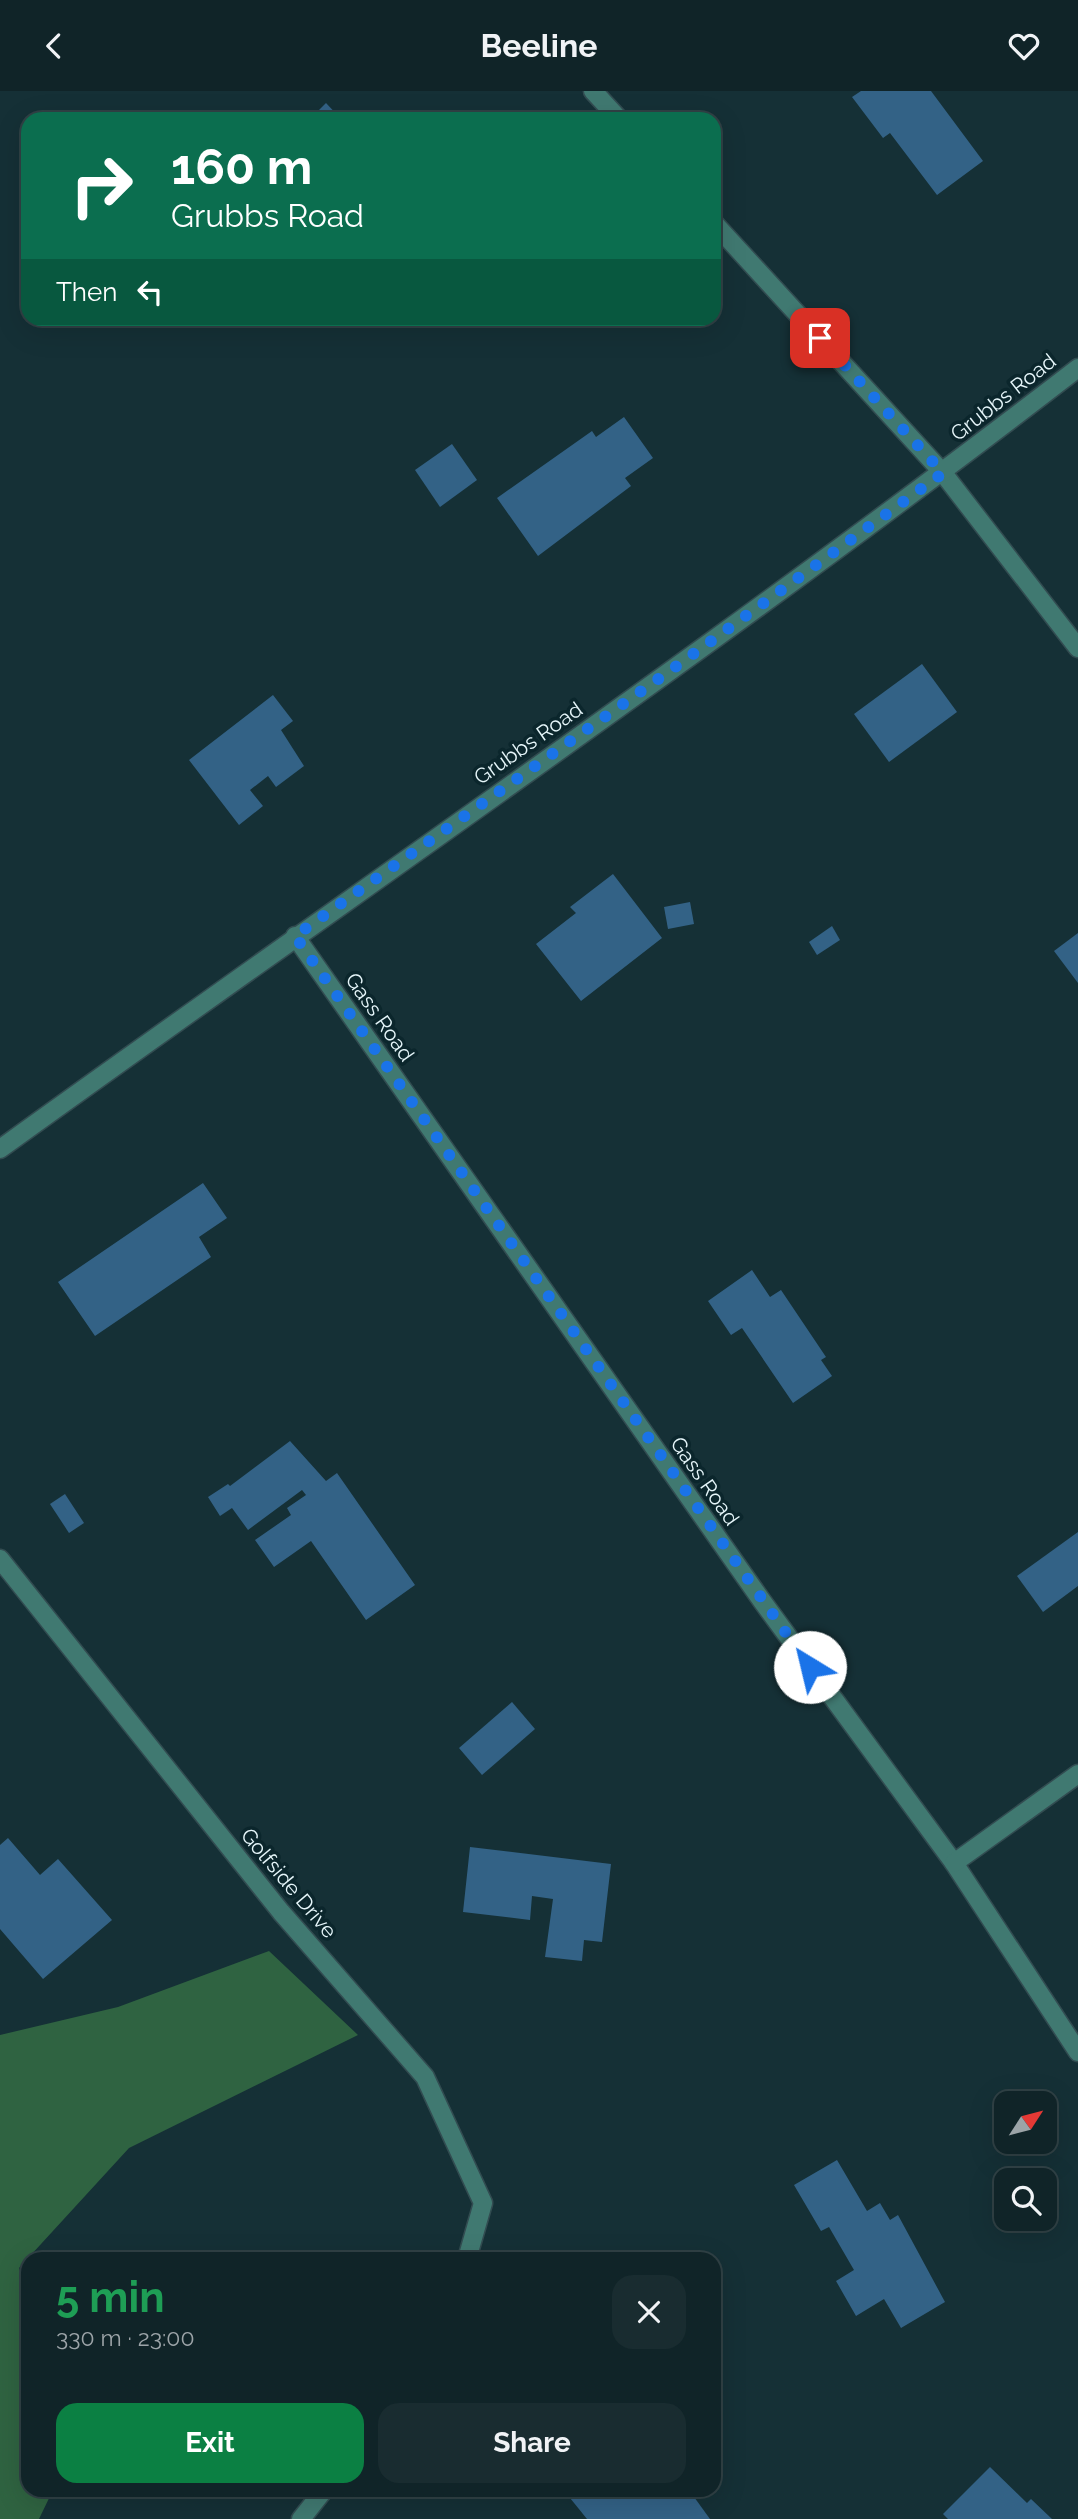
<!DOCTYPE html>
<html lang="en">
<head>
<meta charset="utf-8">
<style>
	:root { --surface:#102428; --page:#192c30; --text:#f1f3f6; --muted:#9ca4a8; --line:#304145; --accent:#0b8043 }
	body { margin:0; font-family:Raleway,sans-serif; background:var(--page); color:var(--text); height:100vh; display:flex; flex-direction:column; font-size:26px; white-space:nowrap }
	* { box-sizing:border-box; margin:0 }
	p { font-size:23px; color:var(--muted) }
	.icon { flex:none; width:38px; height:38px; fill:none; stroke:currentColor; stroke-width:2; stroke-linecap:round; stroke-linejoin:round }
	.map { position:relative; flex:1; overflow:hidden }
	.details { position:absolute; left:21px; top:2161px; width:700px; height:245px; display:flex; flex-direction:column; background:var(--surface); border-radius:21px; box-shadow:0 7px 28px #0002,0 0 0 2px var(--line) }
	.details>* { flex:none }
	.hud { position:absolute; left:21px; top:21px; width:700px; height:214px; border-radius:21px; box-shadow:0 7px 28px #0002,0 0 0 2px var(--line); background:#0b6e4f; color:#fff; overflow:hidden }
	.needle { width:46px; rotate:54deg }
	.fabs { position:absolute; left:994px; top:2000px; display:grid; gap:14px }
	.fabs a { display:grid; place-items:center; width:63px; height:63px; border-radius:14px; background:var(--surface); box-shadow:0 7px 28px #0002,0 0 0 2px var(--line); font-size:35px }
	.pin { position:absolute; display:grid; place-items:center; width:60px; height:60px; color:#fff; margin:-30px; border-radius:14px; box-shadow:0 4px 10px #0006 }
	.me { position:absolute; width:77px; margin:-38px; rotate:324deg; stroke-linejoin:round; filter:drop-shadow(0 0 5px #0008) }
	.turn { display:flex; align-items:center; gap:24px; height:147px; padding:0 35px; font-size:32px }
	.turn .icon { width:91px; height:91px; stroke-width:2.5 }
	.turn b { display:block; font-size:49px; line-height:60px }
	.then { display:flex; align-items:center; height:66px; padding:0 35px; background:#0003; gap:14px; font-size:26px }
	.round { display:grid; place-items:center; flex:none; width:74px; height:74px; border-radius:21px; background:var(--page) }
	.head { display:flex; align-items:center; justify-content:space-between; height:119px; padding:0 35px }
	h1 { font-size:42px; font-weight:700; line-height:52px; color:#1e9e55 }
	.cta { display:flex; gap:14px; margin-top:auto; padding:14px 35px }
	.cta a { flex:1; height:80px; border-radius:21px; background:var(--accent); color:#fff; font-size:28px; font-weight:700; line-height:80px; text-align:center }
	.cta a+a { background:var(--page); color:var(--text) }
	header { display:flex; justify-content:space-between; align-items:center; height:91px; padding:0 35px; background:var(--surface); font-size:32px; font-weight:700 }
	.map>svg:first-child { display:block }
	.forest { fill:#2f6341 }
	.building { fill:#336286 }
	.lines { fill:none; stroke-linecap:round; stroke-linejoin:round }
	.minor-casing { stroke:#324c51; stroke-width:21 }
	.tertiary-casing { stroke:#324c51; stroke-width:21 }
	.minor { stroke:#407971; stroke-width:18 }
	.tertiary { stroke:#407971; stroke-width:18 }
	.route { stroke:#1a73e8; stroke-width:12; stroke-dasharray:0 21.6 }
	.labels { text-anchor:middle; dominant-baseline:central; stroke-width:7; stroke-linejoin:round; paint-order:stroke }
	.street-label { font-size:21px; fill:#e6f6fa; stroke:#0b262c }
</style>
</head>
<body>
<header><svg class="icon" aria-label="back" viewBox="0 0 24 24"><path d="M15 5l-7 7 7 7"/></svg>Beeline<svg class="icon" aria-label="heart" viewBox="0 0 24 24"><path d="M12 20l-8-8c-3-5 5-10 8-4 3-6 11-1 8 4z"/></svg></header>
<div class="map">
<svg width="1078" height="2428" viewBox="0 0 1078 2428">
	<rect width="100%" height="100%" fill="#153036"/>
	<path class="forest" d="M269,1860L358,1944L129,2057L19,2177L28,2208V2399H53L39,2428H0V1944L118,1916Z"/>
	<g class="building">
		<path d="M861,0H931L983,70L937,104L890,42L883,47L852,6Z"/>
		<path d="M326,12L341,28H310Z"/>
		<path d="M624,326L653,367L625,387L631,395L538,465L497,407L592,340L596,346Z"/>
		<path d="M452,353L477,389L440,416L415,379Z"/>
		<path d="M922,573L957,621L889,671L854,623Z"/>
		<path d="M273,604L293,630L281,639L304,675L276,696L268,685L250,699L263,715L239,734L189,669Z"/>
		<path d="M613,783L662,847L581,910L536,853L576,822L570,816Z"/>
		<path d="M690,811L694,833L668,838L664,816Z"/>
		<path d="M832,835L840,849L817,864L809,851Z"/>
		<path d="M1078,842V892L1054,860Z"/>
		<path d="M203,1092L227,1127L199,1146L211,1166L95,1245L58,1191Z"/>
		<path d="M752,1179L770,1206L781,1199L826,1266L821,1269L832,1285L793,1312L742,1237L731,1244L708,1210Z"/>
		<path d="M290,1350L326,1390L337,1382L415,1494L366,1529L311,1450L274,1476L255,1449L291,1424L287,1417L306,1404L302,1399L248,1439L232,1417L220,1425L208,1406L228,1393L230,1395Z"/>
		<path d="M65,1403L84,1432L69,1442L50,1413Z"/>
		<path d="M1078,1441V1495L1043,1521L1017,1485Z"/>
		<path d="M512,1611L535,1638L482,1684L459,1657Z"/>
		<path d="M8,1747L40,1784L58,1768L112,1829L43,1888L0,1838V1754Z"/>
		<path d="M470,1756L611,1773L602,1851L584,1849L582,1870L545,1866L553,1808L532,1805L530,1829L463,1821Z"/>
		<path d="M837,2069L867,2120L880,2112L890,2129L898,2124L945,2211L901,2237L884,2208L856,2225L836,2190L854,2179L829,2136L821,2140L794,2094Z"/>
		<path d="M990,2376L1027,2412L1031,2408L1052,2428H948L943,2423Z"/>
		<path d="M570,2399H689L710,2428H587L566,2402Z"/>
	</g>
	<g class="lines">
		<g class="minor-casing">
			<g id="minor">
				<path d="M943,382L1078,557"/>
				<path d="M295,845L762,1510L954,1772L1078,1961"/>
				<path d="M0,1468L281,1821L425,1986L483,2112L467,2168"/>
				<path d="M954,1772L1078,1683"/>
				<path d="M301,2428L324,2399"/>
			</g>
		</g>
		<g class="tertiary-casing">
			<g id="tertiary">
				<path d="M593,0L619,28"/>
				<path d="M714,132L943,382"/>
				<path d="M0,1058C360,798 727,548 1078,277"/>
			</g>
		</g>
		<use href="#minor" class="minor"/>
		<use href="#tertiary" class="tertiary"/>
	</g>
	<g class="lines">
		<path class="route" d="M810,1576L295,845L678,574L943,382L820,247"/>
	</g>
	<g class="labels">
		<g class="street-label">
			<text transform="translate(1003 306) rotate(-38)">Grubbs Road</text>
			<text transform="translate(528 652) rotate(-35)">Grubbs Road</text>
			<text transform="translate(380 926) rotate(55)">Gass Road</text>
			<text transform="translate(705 1390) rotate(55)">Gass Road</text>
			<text transform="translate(289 1792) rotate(50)">Golfside Drive</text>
		</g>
	</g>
</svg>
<div class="fabs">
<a><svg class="needle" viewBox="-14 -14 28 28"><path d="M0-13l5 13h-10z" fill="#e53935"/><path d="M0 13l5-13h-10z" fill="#9ca4a8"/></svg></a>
<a><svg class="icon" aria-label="search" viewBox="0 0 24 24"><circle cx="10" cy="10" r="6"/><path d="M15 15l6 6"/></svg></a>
</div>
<div class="pin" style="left:820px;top:247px;background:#d93025"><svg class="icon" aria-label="arrive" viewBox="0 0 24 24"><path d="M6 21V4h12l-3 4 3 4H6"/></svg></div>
<svg class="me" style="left:810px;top:1576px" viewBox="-20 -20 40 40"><circle r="19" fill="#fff"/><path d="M0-13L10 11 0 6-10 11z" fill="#1a73e8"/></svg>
<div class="hud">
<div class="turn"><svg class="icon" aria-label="right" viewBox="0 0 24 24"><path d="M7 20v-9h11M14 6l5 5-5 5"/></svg><div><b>160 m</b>Grubbs Road</div></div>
<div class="then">Then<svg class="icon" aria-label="left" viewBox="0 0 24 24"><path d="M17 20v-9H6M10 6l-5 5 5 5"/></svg></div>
</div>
<section class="details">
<div class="head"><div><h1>5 min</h1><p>330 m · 23:00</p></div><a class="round"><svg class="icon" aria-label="close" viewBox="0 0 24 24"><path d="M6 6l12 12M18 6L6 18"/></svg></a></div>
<div class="cta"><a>Exit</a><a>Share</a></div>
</section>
</div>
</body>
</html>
